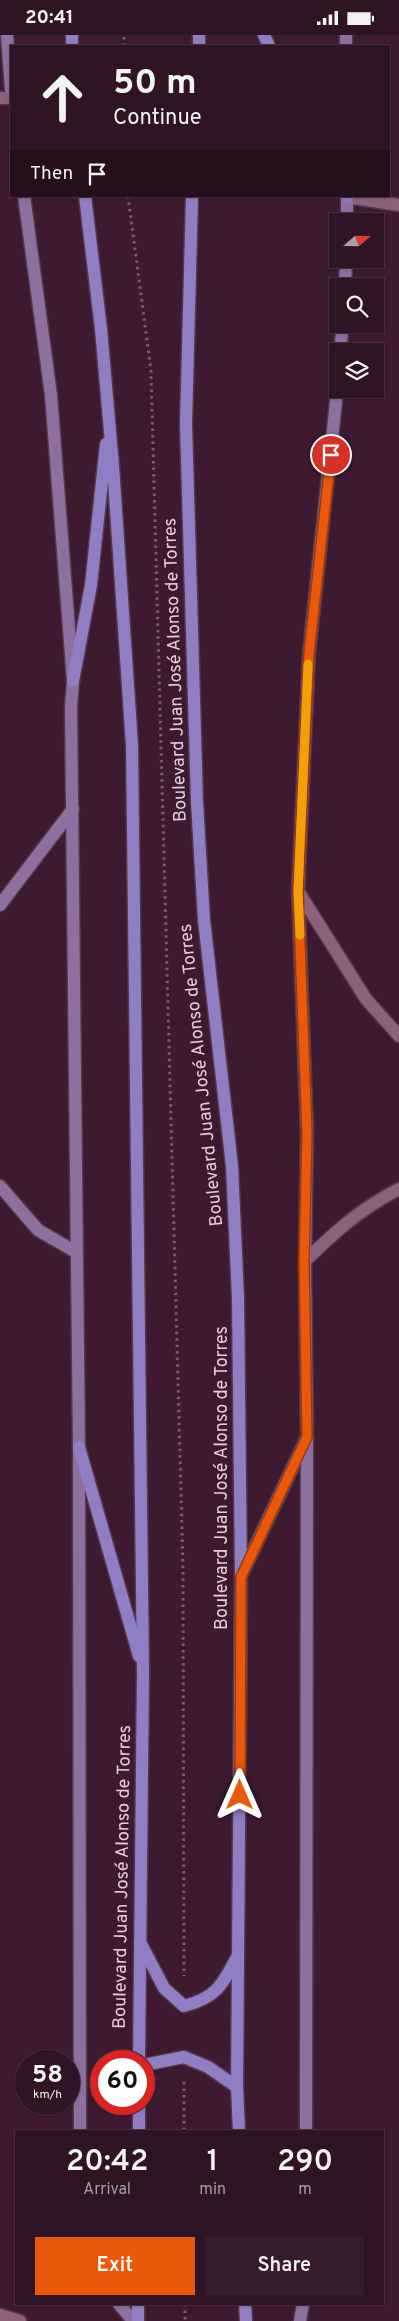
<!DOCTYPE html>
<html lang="en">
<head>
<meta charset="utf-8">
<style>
	:root { --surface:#2e1425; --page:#361d2d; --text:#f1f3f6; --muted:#a79ea7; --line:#493342; --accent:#ea580c }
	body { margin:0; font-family:Overpass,sans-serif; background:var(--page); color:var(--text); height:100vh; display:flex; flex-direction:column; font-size:19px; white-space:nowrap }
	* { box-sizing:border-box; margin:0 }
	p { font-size:16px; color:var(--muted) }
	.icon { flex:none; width:28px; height:28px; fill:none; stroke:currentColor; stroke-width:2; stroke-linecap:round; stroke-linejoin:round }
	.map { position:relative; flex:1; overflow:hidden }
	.sheet { position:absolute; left:15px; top:2095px; width:369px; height:175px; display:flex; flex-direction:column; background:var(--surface); border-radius:0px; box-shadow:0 1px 4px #0004,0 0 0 1px var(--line) }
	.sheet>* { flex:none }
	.banner { position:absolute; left:10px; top:10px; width:380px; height:152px; border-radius:0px; box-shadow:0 1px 4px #0004,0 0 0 1px var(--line); background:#2e1425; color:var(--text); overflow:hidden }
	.needle { width:32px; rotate:70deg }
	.controls { position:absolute; left:329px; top:178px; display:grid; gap:10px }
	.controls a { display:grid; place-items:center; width:55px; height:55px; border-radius:0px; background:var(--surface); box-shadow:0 1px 4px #0004,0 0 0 1px var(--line); font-size:25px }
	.speed { position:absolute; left:15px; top:2015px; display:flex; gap:10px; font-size:25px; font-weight:700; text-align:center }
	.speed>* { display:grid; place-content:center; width:65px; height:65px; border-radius:50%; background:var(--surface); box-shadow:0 1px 4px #0004,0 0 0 1px var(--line); line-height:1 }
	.speed small { font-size:12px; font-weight:400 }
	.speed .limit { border:8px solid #d22; background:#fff; color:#111 }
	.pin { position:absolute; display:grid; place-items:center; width:42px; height:42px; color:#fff; margin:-21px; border:2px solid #fff; border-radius:50%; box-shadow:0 1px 5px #0007 }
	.me { position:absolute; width:55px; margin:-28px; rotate:0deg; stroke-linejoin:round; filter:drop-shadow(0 0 4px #0008) }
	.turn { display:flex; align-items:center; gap:18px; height:105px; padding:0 20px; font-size:22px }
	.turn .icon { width:65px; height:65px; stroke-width:2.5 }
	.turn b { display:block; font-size:35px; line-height:42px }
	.then { display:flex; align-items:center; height:48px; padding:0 20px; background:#0003; gap:10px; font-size:19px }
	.eta { display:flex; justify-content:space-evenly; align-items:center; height:85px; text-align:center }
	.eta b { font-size:30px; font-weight:600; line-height:35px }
	.cta { display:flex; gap:10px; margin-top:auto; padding:10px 20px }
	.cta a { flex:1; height:58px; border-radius:0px; background:var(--accent); color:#fff; font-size:20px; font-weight:600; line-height:58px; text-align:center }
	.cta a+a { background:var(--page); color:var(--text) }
	.status { display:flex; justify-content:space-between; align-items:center; height:35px; padding:0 25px; background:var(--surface); direction:ltr }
	.status svg { height:14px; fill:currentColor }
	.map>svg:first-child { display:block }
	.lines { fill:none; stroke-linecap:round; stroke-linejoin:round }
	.lane-casing { stroke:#55374b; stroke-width:15 }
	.street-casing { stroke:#55374b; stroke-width:15 }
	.secondary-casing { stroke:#55374b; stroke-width:15 }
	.primary-casing { stroke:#55374b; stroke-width:15 }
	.path { stroke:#7b5b6f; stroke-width:3; stroke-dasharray:2.5 4; stroke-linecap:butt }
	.lane { stroke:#8b617b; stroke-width:12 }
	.street { stroke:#8b617b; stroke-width:12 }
	.secondary { stroke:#8d709f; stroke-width:12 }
	.primary { stroke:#907ec4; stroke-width:12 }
	.route-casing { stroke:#983908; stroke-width:12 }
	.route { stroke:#ea580c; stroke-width:9 }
	.slow { stroke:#f59e0b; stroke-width:9 }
	.labels { text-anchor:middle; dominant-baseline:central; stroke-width:4; stroke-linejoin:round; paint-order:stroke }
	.street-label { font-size:18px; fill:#e4ccda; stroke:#3e1a31 }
</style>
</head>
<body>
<div class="status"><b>20:41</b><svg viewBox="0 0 49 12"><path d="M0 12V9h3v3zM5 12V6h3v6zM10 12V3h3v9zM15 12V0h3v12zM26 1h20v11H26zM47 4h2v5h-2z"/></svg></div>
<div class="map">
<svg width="399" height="2286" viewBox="0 0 399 2286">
	<rect width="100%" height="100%" fill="#3e1a31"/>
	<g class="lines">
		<g class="lane-casing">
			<g id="lane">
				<path d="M0,63H11"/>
				<path d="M347,162L399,170"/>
			</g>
		</g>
		<g class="street-casing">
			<g id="street">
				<path d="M298,856L366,964L399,1001"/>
				<path d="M305,1226C336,1196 360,1174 399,1154"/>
				<path d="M0,2280L20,2286"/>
			</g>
		</g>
		<g class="secondary-casing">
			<g id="secondary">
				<path d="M7,0L11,54"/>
				<path d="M346,11V0"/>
				<path d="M24,161L51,360L73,646L71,672L79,1412L80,2096"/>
				<path d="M347,186V161"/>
				<path d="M345,251L346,224"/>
				<path d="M340,316L343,289"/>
				<path d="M0,870L73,774"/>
				<path d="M0,1151L38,1195L76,1217"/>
				<path d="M306,2096L307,1402L305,1226L307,1098L298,856L309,618L338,348"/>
				<path d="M119,2269L133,2286"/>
				<path d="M300,2286L303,2269"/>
			</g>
		</g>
		<g class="primary-casing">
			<g id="primary">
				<path d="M72,0V11"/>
				<path d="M264,0L269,11"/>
				<path d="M199,11V0"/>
				<path d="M85,161L101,294L113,431L132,710L143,1637L139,2026"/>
				<path d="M192,161L186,389L197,767L204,885L232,1131L238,1263L241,1542L237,2052L239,2096"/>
				<path d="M347,161V162"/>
				<path d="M73,646L91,550L106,409"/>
				<path d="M79,1412L139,1621"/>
				<path d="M243,1537L307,1402"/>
				<path d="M140,1907L164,1953L184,1971C216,1963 223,1949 237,1922"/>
				<path d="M144,2030L184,2022L208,2032L237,2052"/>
				<path d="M139,2096V2069"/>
				<path d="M245,2269L246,2286"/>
				<path d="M138,2286V2269"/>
			</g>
		</g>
		<g class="path">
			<path d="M124,11V0"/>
			<path d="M128,161L151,336L183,1533L184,1941"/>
			<path d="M184,2047V2096"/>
			<path d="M185,2269V2286"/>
		</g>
		<use href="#lane" class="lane"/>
		<use href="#street" class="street"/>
		<use href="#secondary" class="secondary"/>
		<use href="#primary" class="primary"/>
	</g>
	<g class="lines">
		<g class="route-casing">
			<path id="route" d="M240,1760L241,1542L307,1402L304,1226L307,1098L298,856L309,618L331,420"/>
		</g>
		<use href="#route" class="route"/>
		<path class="slow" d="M300,900L298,856L308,629"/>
	</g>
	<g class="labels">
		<g class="street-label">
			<text transform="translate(176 635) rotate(-92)">Boulevard Juan José Alonso de Torres</text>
			<text transform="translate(202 1040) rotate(-96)">Boulevard Juan José Alonso de Torres</text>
			<text transform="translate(222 1443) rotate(-90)">Boulevard Juan José Alonso de Torres</text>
			<text transform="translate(123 1842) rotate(-89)">Boulevard Juan José Alonso de Torres</text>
		</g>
	</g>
</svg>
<div class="controls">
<a><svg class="needle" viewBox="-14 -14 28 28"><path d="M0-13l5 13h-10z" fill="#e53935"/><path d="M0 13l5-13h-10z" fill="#a79ea7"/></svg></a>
<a><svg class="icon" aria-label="search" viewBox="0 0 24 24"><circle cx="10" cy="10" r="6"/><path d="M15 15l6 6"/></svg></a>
<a><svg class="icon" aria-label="layers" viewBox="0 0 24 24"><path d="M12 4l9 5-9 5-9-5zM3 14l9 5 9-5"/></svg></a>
</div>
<div class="speed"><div>58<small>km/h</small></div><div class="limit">60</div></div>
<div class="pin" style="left:331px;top:420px;background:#d93025"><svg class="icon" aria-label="arrive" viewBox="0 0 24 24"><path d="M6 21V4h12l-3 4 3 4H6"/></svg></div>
<svg class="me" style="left:240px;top:1760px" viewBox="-20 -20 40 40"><path d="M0-17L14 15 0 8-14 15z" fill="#ea580c" stroke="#fff" stroke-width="4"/></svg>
<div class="banner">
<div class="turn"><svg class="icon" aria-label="ahead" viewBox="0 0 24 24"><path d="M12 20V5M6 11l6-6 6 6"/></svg><div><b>50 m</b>Continue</div></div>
<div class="then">Then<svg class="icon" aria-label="arrive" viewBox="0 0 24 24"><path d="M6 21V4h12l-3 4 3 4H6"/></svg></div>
</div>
<section class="sheet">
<div class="eta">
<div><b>20:42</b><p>Arrival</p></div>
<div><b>1</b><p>min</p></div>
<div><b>290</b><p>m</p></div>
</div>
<div class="cta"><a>Exit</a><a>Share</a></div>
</section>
</div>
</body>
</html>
